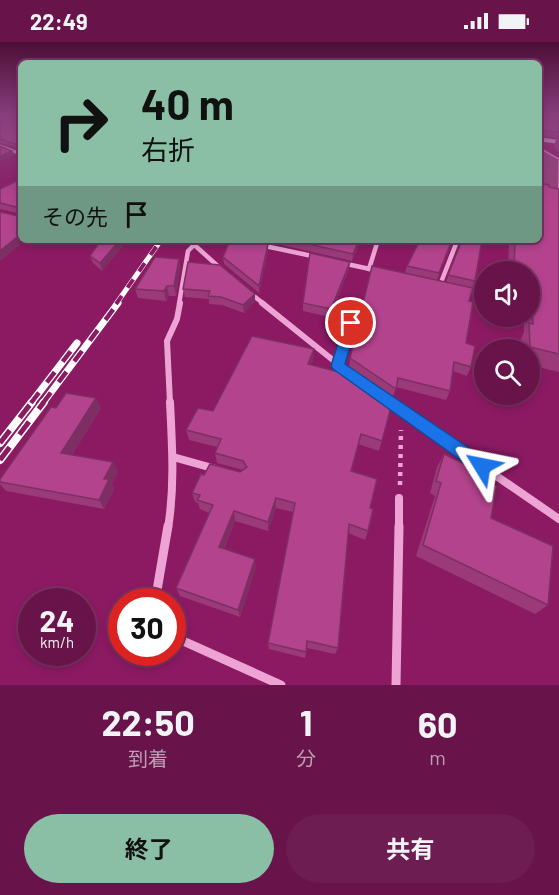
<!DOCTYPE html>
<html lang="ja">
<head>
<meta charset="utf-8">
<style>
	:root { --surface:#68144a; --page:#6d1d51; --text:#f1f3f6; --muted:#bd9eb5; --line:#7b3362; --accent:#8abfa5 }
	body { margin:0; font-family:Barlow,"Noto Sans JP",sans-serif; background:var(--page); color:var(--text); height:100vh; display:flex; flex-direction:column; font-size:22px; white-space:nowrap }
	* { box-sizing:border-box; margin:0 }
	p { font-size:20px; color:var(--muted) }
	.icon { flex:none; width:33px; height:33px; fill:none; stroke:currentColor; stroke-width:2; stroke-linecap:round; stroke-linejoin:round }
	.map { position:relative; height:643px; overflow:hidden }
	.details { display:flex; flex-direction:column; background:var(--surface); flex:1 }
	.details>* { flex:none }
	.banner { position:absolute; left:18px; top:18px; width:524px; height:183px; border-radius:9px; box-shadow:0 3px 9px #0003,0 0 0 2px var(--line); background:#8abfa5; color:#111; overflow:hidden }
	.controls { position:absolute; left:474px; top:219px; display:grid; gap:12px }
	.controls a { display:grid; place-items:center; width:66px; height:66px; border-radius:50%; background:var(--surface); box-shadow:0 3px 9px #0003,0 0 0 2px var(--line); font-size:30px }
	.speed { position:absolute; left:18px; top:546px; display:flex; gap:12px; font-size:30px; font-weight:700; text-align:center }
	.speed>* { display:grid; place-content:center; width:78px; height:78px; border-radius:50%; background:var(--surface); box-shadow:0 3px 9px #0003,0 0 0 2px var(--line); line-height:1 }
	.speed small { font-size:15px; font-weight:400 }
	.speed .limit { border:9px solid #d22; background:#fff; color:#111 }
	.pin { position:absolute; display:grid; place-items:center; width:51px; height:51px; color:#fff; margin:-26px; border:3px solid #fff; border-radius:50%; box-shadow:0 2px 6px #0007 }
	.me { position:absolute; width:66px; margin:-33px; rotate:305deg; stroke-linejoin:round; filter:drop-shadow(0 0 4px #0008) }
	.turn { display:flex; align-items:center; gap:21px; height:126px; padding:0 24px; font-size:27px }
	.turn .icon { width:78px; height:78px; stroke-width:2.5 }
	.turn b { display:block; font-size:42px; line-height:51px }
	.then { display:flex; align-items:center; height:57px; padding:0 24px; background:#0003; gap:12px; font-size:22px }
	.eta { display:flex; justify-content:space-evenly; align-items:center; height:102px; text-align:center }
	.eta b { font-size:36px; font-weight:700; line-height:42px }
	.cta { display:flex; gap:12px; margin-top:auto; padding:12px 24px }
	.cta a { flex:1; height:69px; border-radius:36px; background:var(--accent); color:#111; font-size:24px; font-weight:700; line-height:69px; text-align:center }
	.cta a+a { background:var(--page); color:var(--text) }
	.status { display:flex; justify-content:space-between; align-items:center; height:42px; padding:0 30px; background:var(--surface); direction:ltr }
	.status svg { height:16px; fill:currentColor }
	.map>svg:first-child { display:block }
	.water { fill:#964479; stroke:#f097d3; stroke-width:1.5 }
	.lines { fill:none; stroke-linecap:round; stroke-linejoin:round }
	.path { stroke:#eda4d5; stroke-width:4.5; stroke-dasharray:4 5; stroke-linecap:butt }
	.minor-far4 { stroke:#eda4d5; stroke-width:3 }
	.minor-far3 { stroke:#eda4d5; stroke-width:4.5 }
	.minor-far2 { stroke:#eda4d5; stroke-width:6 }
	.minor-far1 { stroke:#eda4d5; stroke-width:8 }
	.minor { stroke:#eda4d5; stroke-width:9 }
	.secondary { fill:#fad1eb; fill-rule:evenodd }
	.rail-far2-casing { stroke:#fff; stroke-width:5 }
	.rail-far1-casing { stroke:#fff; stroke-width:7 }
	.rail-casing { stroke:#fff; stroke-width:8 }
	.rail-far2 { stroke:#8b1a63; stroke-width:4; stroke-dasharray:10; stroke-linecap:butt }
	.rail-far1 { stroke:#8b1a63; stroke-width:4.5; stroke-dasharray:13; stroke-linecap:butt }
	.rail { stroke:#8b1a63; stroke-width:5; stroke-dasharray:16; stroke-linecap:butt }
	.wall { fill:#9a3a79 }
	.shaded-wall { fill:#7d2f63 }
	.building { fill:#b3438d; stroke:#7d2f63; stroke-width:1.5 }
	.route { fill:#1a73e8; stroke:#114b97; stroke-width:1.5 }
</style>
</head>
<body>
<div class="status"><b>22:49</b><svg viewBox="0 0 49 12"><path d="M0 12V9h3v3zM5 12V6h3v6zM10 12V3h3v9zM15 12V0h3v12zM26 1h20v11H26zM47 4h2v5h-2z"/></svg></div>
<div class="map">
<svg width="559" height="643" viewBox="0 0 559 643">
	<rect width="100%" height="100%" fill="#8b1a63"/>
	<path class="water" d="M538,105L559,117V159L539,149Z"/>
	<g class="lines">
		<path class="path" d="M400,443L401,388"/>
		<path class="minor-far4" d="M0,104L16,110L21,117"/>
		<g class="minor-far3">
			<path d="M189,198L221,227"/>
			<path d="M260,203L317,215"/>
			<path d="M342,221L379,229"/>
			<path d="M369,227L378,198"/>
			<path d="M440,243L456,202"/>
			<path d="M250,251L264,262"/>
			<path d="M179,262L188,209L193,204"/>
			<path d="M356,262L357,260"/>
		</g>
		<g class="minor-far2">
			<path d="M262,261L354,335"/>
			<path d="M338,324L357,261"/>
			<path d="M387,358L391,361"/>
			<path d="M170,361L167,299L177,277L180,261"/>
		</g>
		<g class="minor-far1">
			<path d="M389,360L559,477"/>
			<path d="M173,415L216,427"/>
			<path d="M168,486C175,444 172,402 170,360"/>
			<path d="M399,486V456"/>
		</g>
		<g class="minor">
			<path d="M155,560L168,484"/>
			<path d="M172,594L281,643"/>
			<path d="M396,643L399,484"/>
		</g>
		<path class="secondary" d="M538,95L559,98V102L538,99Z"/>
		<g class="rail-far2-casing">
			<path id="rail-far2" d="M116,262L161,198"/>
		</g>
		<g class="rail-far1-casing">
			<g id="rail-far1">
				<path d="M31,361L77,301"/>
				<path d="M43,361L118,261"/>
			</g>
		</g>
		<g class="rail-casing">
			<g id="rail">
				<path d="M0,401L32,360"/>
				<path d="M0,418L44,360"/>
			</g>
		</g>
		<use href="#rail-far2" class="rail-far2"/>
		<use href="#rail-far1" class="rail-far1"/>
		<use href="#rail" class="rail"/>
	</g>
	<g class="wall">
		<path d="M538,73H559V96L538,93Z"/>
		<path d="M21,75V111L17,106L0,101V76Z"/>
		<path d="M556,98H559V112L554,104Z"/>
		<path d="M21,137V198H25L0,219V170L18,174L21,172L0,167V147Z"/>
		<path d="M549,145L559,147V330L530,323V308H521V297L524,290V274H530V230H508L509,198H538Z"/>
		<path d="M101,198H128L102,229L93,221L90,214Z"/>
		<path d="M260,198H361L352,219Z"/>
		<path d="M416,198H456L452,200L437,238L405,231L407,224L417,203L415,202Z"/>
		<path d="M457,198H482L475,239L469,259L466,301L471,325L467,334L453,329L450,349L446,358L396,345L393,355L349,325L350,316L446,240L460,203Z"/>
		<path d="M268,202V209L259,251L224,222L223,215Z"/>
		<path d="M179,217L180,227L176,254H169L166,259L138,256L135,247Z"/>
		<path d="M349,227L330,275L303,269V261Z"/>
		<path d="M183,247L255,252V259L244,271L222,263L209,262V257L185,255Z"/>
		<path d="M313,318L311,323L393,357L379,409L358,402L352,429L370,466L368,489L365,498L348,491L338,606L335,612L307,606L305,616L269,607L268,601L293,470L276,466L268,489L235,479L224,507L256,525L240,575L180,554L176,546L209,471L200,467L198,461L195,460L192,451L204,433L240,430L243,428L217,421L215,411L217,405L189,398L186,388L213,369Z"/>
		<path d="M56,366H101L72,413L113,420L118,430L112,442L114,447L104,467L6,449L0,442V437Z"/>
		<path d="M444,412L484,436L491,476L548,563L535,572L416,514L435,454L430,451L437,425Z"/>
	</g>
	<g class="shaded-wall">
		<path d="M12,109L14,114L0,119V114Z"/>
		<path d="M21,192V198H25L0,219V209Z"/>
		<path d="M120,198H128L102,229L100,221Z"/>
		<path d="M359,198H361L352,219L353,212Z"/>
		<path d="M268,202V209L259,251V244Z"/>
		<path d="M179,217L180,227L176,254L174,244Z"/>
		<path d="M350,220L349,227L330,275L331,267Z"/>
		<path d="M167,244L169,254L166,259L164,249Z"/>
		<path d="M255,252V259L244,271L243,263Z"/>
		<path d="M314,307L313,318L308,333V322Z"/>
		<path d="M96,356L101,366L67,421L61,411Z"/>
		<path d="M113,420L118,430L112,442L114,447L104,467L99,458L104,437Z"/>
		<path d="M276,456V466L268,489V480Z"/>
		<path d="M234,469L235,479L221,513L219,505Z"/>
		<path d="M255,517L256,525L240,575L238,568Z"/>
	</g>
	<g class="building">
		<path d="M10,73L21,75V106H19L15,102L0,97V76Z"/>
		<path d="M538,73H559V91L538,87Z"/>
		<path d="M0,104L12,109L0,114Z"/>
		<path d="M21,137V169L20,166L0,161V147Z"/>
		<path d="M538,141L549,143V145L559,147V312L530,305L529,281L533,282L531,244L530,243V230H514L515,198H538Z"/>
		<path d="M0,170L18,174L21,172V192L0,209Z"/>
		<path d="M101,198H120L100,221L90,214Z"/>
		<path d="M230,198H248L268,202L259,244L223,215Z"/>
		<path d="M290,198H359L353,212Z"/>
		<path d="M420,198H452L439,231L407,224Z"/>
		<path d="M462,198H482L475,239L448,233Z"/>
		<path d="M310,211L350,220L331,267L303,261Z"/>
		<path d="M155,215L179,217L174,244H167L164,249L135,247Z"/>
		<path d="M188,220L220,223L255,252L243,263L221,255L208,254L210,249L183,247Z"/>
		<path d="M372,224L473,246L469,259L473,260L466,301L475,304L471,325L454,320L450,349L398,336L396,347L350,316Z"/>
		<path d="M252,294L314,307L308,322L347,332L348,326L393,357L382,399L361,392L351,429L377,437L370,466L373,467L368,489L349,482L338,606L307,599L306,610L268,601L295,461L276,456L268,480L234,469L219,505L255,517L238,568L176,546L213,463L197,458L200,453L192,451L201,432L204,433L210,422L240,430L247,425L243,419L215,411L221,397L186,388L198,366L213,369Z"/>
		<path d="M66,351L96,356L61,411L113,420L104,437H109L99,458L0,440V437L51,365L56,366Z"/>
		<path d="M444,412L485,432L484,436L497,444L491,476L553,504L548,563L423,503L441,441L436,439Z"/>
	</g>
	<linearGradient id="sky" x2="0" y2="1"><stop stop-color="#4c0e36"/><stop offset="0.45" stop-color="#873e7c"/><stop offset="1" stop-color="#873e7c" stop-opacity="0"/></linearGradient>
	<rect width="559" height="163" fill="url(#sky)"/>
	<path class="route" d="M351,277L357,281L345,322L488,419L491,424L488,429L482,431L476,429L333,327L331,324L344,281Z"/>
</svg>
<div class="controls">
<a><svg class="icon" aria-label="sound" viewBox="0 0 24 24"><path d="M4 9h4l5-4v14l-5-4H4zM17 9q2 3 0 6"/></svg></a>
<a><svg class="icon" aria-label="search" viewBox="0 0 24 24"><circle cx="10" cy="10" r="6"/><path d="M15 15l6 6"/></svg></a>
</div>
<div class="speed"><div>24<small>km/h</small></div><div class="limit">30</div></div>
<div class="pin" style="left:351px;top:281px;background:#d93025"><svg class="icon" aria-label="arrive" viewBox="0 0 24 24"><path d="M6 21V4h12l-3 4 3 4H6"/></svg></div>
<svg class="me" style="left:482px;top:424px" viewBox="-20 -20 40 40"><path d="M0-17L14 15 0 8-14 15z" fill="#1a73e8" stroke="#fff" stroke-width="4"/></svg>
<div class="banner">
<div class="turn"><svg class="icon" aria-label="right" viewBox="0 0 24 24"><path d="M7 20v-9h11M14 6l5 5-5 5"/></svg><div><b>40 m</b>右折</div></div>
<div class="then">その先<svg class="icon" aria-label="arrive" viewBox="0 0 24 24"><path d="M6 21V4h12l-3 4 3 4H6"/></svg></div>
</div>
</div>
<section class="details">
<div class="eta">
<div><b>22:50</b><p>到着</p></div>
<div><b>1</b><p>分</p></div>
<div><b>60</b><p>m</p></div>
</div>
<div class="cta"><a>終了</a><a>共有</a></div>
</section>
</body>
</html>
